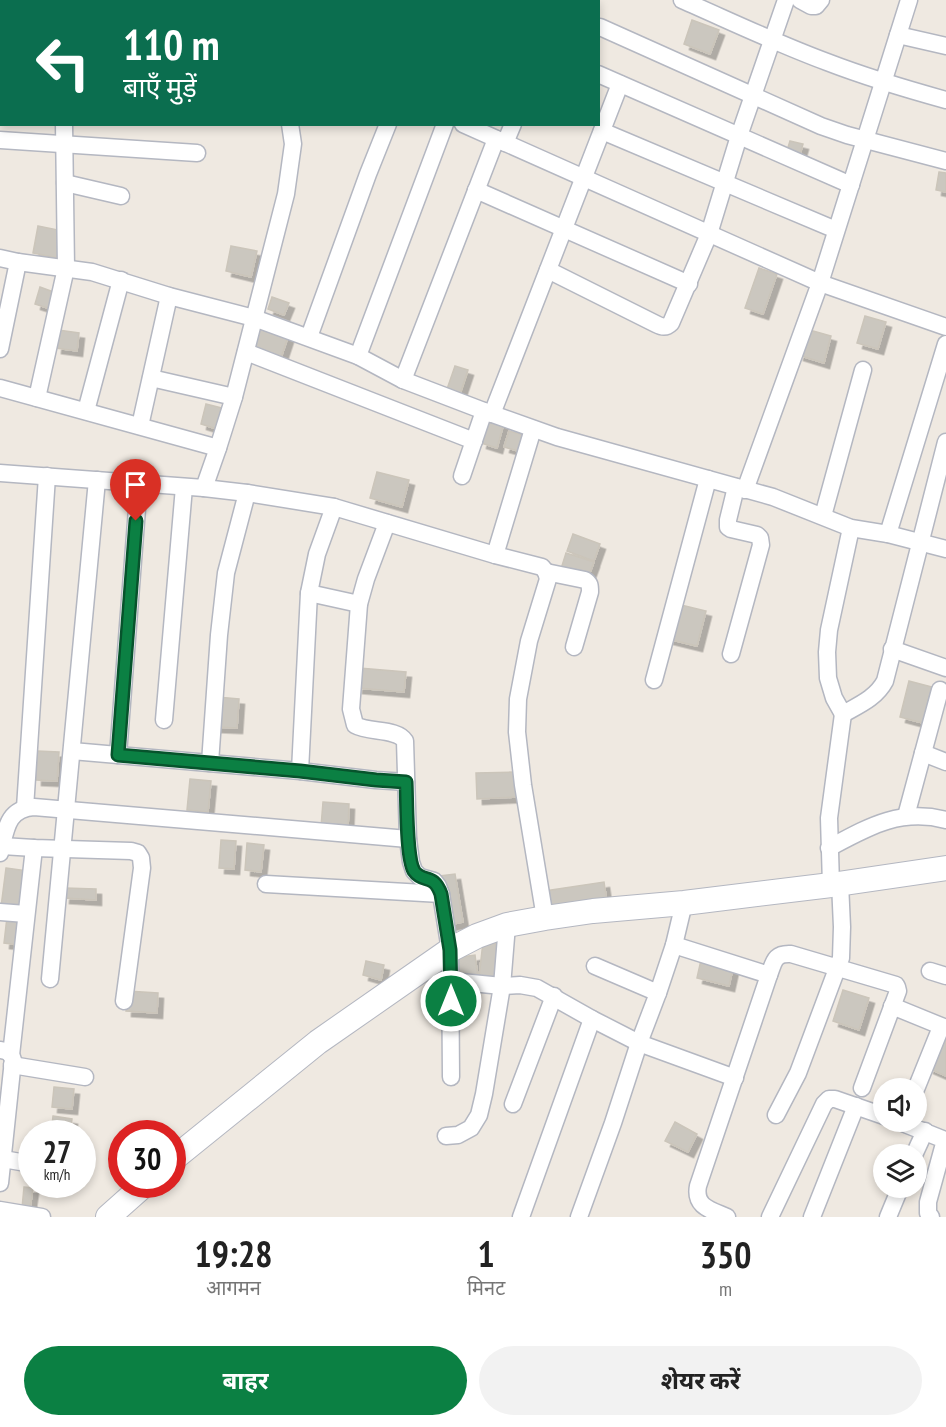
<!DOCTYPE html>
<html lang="hi">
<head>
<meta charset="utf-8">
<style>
	:root { --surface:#fff; --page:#f2f2f2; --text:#222; --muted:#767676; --accent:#0b8043 }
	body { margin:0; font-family:"PT Sans Narrow","Noto Sans Devanagari",sans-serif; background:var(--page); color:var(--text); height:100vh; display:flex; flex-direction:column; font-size:22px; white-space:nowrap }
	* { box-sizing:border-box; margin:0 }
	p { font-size:20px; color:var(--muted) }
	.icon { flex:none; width:33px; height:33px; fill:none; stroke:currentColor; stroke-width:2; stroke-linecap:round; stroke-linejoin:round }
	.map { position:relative; height:1217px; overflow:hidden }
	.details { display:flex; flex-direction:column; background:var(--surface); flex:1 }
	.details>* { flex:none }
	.top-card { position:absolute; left:0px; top:0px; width:600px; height:126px; box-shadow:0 3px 9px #0003; background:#0b6e4f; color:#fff; overflow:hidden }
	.tools { position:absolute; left:873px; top:1078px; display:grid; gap:12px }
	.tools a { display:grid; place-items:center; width:54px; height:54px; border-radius:50%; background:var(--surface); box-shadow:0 3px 9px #0003; font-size:30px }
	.speed { position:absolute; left:18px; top:1120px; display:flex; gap:12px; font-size:30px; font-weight:700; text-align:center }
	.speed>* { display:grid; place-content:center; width:78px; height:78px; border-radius:50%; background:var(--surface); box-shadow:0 3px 9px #0003; line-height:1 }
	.speed small { font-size:15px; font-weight:400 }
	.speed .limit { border:9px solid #d22; background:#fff; color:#111 }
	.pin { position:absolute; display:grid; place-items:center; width:51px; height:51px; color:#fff; margin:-62px -26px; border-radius:50% 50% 50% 0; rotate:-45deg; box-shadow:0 0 6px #0007 }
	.pin .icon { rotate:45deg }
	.me { position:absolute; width:66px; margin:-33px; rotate:0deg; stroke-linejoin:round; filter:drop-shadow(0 0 4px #0008) }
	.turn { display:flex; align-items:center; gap:21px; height:126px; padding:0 24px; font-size:27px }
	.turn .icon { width:78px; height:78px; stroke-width:2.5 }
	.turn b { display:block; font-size:42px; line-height:51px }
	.eta { display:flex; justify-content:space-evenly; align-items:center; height:102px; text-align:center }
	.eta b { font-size:36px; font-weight:700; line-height:42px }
	.action { display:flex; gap:12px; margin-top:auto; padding:12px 24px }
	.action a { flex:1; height:69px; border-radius:36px; background:var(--accent); color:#fff; font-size:24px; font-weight:700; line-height:69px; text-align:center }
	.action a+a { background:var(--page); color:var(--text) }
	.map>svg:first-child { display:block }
	.building { fill:#cbc7bf; stroke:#cbc5ba; stroke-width:1.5; filter:url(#shadow) }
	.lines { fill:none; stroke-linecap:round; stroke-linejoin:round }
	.street-casing { stroke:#b4b7c1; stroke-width:19 }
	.secondary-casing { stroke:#b4b7c1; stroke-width:26 }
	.street { stroke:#fff; stroke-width:16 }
	.secondary { stroke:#fff; stroke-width:24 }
	.route-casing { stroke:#07532c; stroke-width:15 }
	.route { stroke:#0b8043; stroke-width:10 }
</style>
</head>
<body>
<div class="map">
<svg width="946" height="1217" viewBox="0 0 946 1217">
	<defs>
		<filter id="shadow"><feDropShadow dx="5.5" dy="5.5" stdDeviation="0" flood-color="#0004"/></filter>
	</defs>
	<rect width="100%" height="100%" fill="#efe9e1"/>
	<g class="building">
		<path d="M692,20L719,30L710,54L684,44Z"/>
		<path d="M790,141L803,144L799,158L786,154Z"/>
		<path d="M939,172L946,173V192L936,190Z"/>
		<path d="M38,226L63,231L58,258L33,253Z"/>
		<path d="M231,246L257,251L251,277L226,271Z"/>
		<path d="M759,268L777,274L763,314L745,308Z"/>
		<path d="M40,287L59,294L54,310L35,304Z"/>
		<path d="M272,297L289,303L284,315L268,309Z"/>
		<path d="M865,316L886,322L878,349L857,343Z"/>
		<path d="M261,324L289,334L280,361L252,351Z"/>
		<path d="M806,329L831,336L824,363L798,355Z"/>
		<path d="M58,330L79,333L77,351L56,348Z"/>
		<path d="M455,366L468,370L459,397L446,392Z"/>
		<path d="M206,404L226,409L220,430L201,424Z"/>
		<path d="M488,418L504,423L497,448L481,443Z"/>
		<path d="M509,431L527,436L522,452L504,447Z"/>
		<path d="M377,472L409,480L402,507L370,498Z"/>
		<path d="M573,534L600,544L594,561L567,551Z"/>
		<path d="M566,553L594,562L588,578L561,569Z"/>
		<path d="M677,604L706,611L697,646L668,639Z"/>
		<path d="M359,668L406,672L404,692L357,688Z"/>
		<path d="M909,681L932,687L923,723L900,717Z"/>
		<path d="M217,697L239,699L237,728L215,727Z"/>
		<path d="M37,751L59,752L57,781L36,780Z"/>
		<path d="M515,772L517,797L477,799L476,773Z"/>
		<path d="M190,779L211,781L208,812L187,810Z"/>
		<path d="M323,802L349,804L348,828L321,827Z"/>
		<path d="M221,840L236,841L234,869L219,868Z"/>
		<path d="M247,843L264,845L261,872L245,870Z"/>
		<path d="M6,868L27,871L23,909L1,907Z"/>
		<path d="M455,874L463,922L448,925L440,876Z"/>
		<path d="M604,882L607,902L548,911L545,891Z"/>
		<path d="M65,888L96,889V900L64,898Z"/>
		<path d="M7,917L22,919L19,945L4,943Z"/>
		<path d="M483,942L504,945L500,979L479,977Z"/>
		<path d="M475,955L478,978L458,980L455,958Z"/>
		<path d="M701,960L733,968L729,986L697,978Z"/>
		<path d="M366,961L384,965L381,980L363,975Z"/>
		<path d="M843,990L869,998L859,1030L833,1021Z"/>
		<path d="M127,991L158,993L157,1013L126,1011Z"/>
		<path d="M941,1036L946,1038V1076L928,1068Z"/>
		<path d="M54,1087L74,1089L72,1109L52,1107Z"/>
		<path d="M53,1116L72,1119L70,1134H51Z"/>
		<path d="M675,1122L697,1134L688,1152L665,1141Z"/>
		<path d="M24,1187L33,1188L30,1209L22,1208Z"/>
	</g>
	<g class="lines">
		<g class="street-casing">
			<g id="street">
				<path d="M215,0L220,2"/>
				<path d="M404,0L409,2"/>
				<path d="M682,0C730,21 778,44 827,62C866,77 906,89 946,100"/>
				<path d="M800,0L811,6H816L821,0"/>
				<path d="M446,2L447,0"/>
				<path d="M505,2V0"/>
				<path d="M569,2V0"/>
				<path d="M600,27L821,126L847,135L946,161"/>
				<path d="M898,35L946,46"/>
				<path d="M0,45H2"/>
				<path d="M598,74L851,185"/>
				<path d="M0,97H2"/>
				<path d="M463,124L820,283L946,327"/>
				<path d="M602,131L836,230"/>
				<path d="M0,140L197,153"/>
				<path d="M505,143L513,124"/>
				<path d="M65,183L121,196"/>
				<path d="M476,190L689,284"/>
				<path d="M0,258L18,262L92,272L169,296L254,318L358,356L403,380L484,411L557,437L773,497L851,528L888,534L946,549"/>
				<path d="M548,270L656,324C662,327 666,328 671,323L709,234L739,136L786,0"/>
				<path d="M309,337L368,174L388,124"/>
				<path d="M0,349L18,262"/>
				<path d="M246,352L474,441"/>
				<path d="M358,356L445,124"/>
				<path d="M151,378L234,397"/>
				<path d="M403,380L496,139"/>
				<path d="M0,388L218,448"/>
				<path d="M37,398L66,268L64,124"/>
				<path d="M86,411L121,280"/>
				<path d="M492,414L620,84"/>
				<path d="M140,426L169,296"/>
				<path d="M0,473L204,488L247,493L334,507L495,555L542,567L546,572L548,579L529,641L518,699L517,732L523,785L545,918"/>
				<path d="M462,476L484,411"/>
				<path d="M204,488L218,448L234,397L286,194L293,144L290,124"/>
				<path d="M745,490L820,283L909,0"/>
				<path d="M823,516L863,370"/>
				<path d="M387,523L366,579L359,604L351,709L355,725C369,733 397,728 405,741L408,839L411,862L414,871L420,877L434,881L438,886L441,894L450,950L451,1077"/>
				<path d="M851,528L829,630L827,652L828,678L834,698L843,714C859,705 876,698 885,681L946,442"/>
				<path d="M888,534L946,344"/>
				<path d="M495,555L533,429"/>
				<path d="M546,572L585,580C590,583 590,586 590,592L574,647"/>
				<path d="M309,593L359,604"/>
				<path d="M892,649L946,668"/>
				<path d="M731,654L761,545L760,538L757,535L731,529L728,527V520L736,487"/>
				<path d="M654,680L708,479"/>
				<path d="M164,720L184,487"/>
				<path d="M72,751L300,771L376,780L406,782"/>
				<path d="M923,753L946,762"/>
				<path d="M118,755L139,483"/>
				<path d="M210,763L219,635L226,573L247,493"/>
				<path d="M300,771L309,593L317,554L334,507"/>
				<path d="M25,808L47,476"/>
				<path d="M906,816L940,690"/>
				<path d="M2,846L34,848L131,851L138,853L141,858L142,868L124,1001"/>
				<path d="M829,848C868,827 900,808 946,820"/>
				<path d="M0,853C6,831 6,809 34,807L408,839"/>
				<path d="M266,884L441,894"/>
				<path d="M831,885L829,818L843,714"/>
				<path d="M0,912L26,914"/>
				<path d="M674,945L769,975C774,962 774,953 791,954L896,985L897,987L898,991L862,1088"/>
				<path d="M595,966L658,993"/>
				<path d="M930,971L946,976"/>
				<path d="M50,979L97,480"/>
				<path d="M451,981L502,986L520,985L537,988L592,1019L639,1043L735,1078"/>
				<path d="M892,1006L946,1028"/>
				<path d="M0,1050C8,1051 11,1053 13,1060L0,1183"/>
				<path d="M11,1055L34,848"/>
				<path d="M12,1065L85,1077"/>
				<path d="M916,1089L941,1027"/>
				<path d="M513,1104L554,996"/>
				<path d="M776,1115L798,1073L841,958L842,927L840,883"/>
				<path d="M900,1122L945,1140L928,1202V1213L931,1217"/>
				<path d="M446,1136L458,1135L471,1128L479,1115L484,1094L502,986L507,925"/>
				<path d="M914,1155L925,1131"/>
				<path d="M3,1159L32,1164"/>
				<path d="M0,1210L42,1217"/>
				<path d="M521,1217L592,1019"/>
				<path d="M579,1217L613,1123L639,1043L658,993L674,945L684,903"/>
				<path d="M727,1217C711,1210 694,1207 698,1186L769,975"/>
				<path d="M770,1217L824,1104L829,1099H835L884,1116"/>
				<path d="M812,1217L856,1106"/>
				<path d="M888,1217L900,1188"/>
			</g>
		</g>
		<g class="secondary-casing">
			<g id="secondary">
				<path d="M172,1160L318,1042L450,950L477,936L507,925L545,918L593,911L684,903L831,885L946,868"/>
				<path d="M108,1217L144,1185"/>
			</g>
		</g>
		<use href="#street" class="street"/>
		<use href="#secondary" class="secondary"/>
	</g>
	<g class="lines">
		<g class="route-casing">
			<path id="route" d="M136,521L118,755L300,771L376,780L406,782C407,799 406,858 414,871C423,884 433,872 441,894L450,950L451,1001"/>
		</g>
		<use href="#route" class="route"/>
	</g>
</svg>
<div class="tools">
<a><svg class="icon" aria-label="sound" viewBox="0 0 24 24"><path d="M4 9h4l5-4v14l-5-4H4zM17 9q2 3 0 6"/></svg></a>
<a><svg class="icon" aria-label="layers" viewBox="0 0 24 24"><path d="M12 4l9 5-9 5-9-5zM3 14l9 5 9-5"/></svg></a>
</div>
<div class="speed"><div>27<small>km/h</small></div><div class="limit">30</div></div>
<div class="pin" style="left:136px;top:521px;background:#d93025"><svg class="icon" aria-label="arrive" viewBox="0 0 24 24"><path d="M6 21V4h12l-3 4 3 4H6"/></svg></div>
<svg class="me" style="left:451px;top:1001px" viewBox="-20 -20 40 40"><circle r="17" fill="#0b8043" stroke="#fff" stroke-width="3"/><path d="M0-11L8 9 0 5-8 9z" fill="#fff"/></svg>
<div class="top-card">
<div class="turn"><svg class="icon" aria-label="left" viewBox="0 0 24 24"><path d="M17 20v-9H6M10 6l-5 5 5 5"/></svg><div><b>110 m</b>बाएँ मुड़ें</div></div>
</div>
</div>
<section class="details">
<div class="eta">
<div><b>19:28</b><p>आगमन</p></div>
<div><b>1</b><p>मिनट</p></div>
<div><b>350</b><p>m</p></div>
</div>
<div class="action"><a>बाहर</a><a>शेयर करें</a></div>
</section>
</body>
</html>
